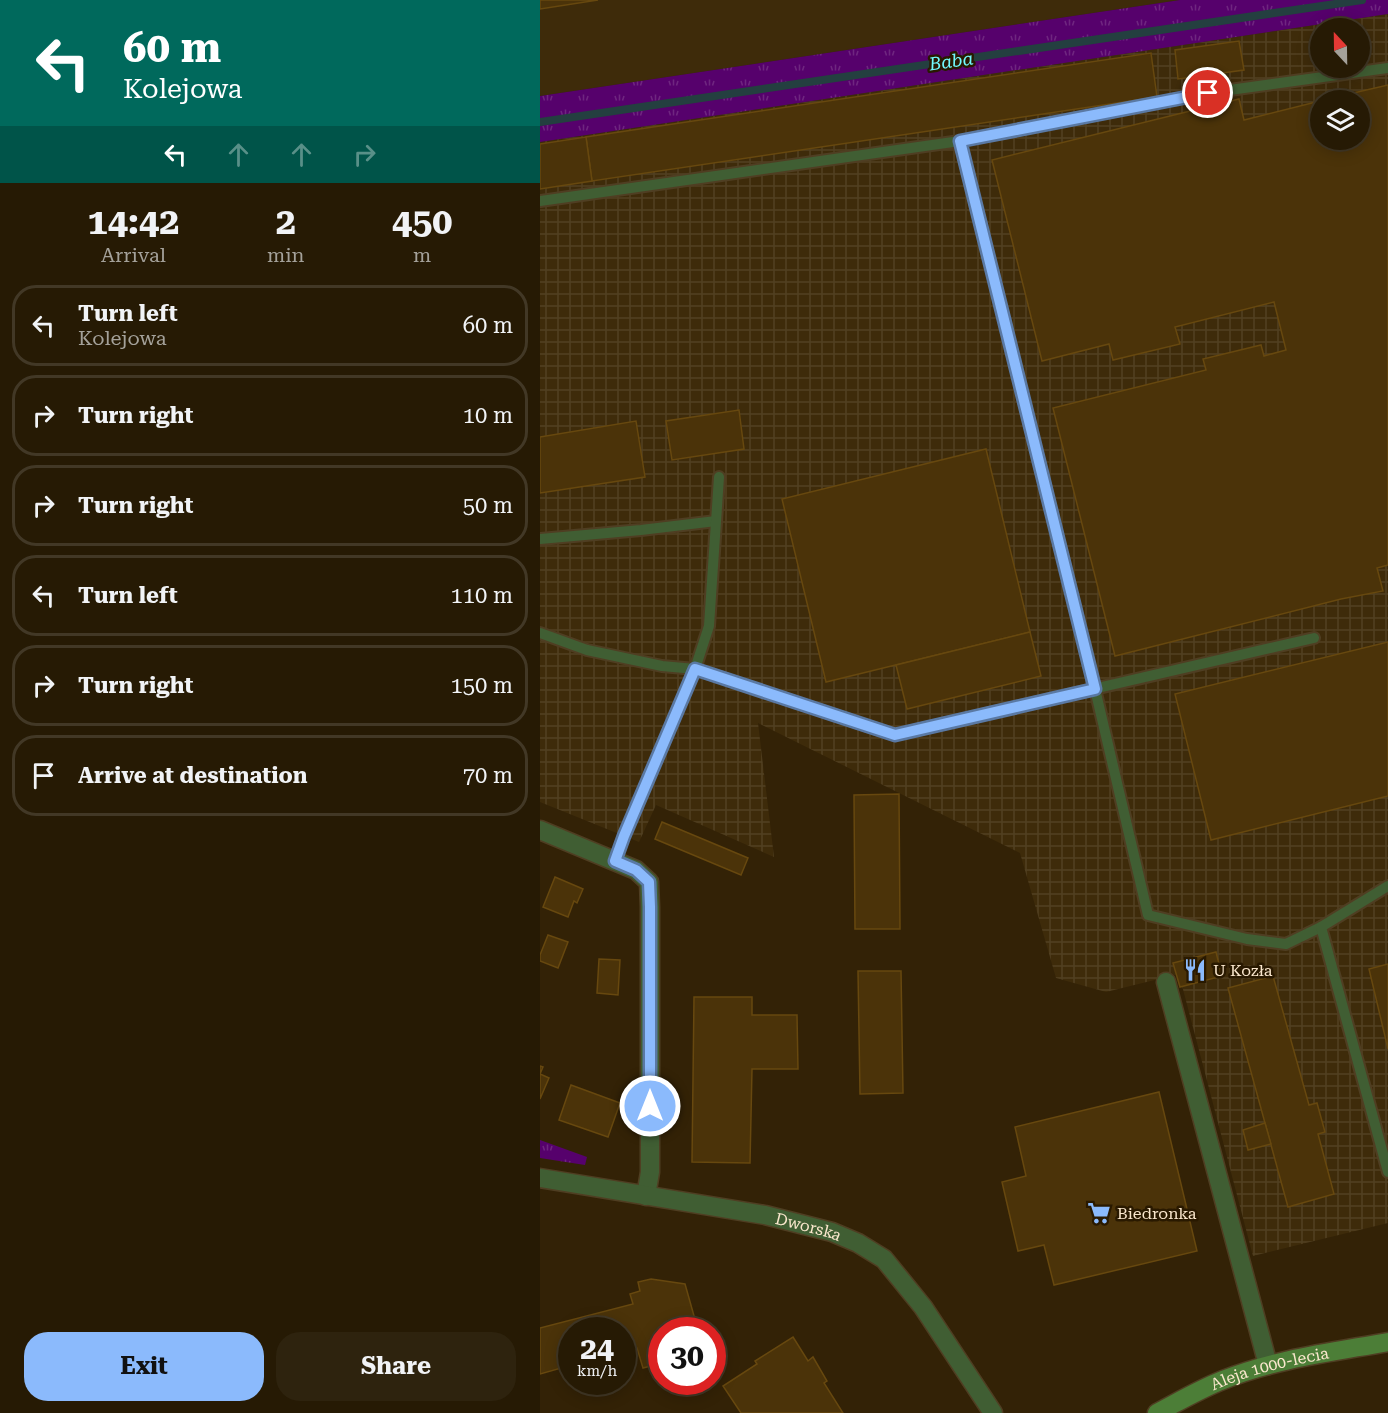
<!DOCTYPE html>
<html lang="en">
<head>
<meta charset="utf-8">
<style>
	:root { --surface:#261a04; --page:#2e230e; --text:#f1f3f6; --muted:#a4a19a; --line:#423826; --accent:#8bbafc }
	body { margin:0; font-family:"Roboto Serif",serif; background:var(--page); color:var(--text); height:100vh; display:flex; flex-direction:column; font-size:22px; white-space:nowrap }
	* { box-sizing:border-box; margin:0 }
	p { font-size:20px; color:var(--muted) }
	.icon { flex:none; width:33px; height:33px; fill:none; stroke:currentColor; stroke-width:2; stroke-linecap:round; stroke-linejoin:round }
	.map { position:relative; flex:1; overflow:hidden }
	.sheet { display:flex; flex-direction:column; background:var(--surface); width:540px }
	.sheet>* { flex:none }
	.top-card { background:#00695c; color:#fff; overflow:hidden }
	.needle { width:39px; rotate:338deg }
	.controls { position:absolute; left:770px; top:18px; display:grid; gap:12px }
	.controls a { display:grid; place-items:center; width:60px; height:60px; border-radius:50%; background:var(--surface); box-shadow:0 3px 15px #0003,0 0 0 2px var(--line); font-size:30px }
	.speed { position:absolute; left:18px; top:1317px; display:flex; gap:12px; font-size:30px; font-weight:700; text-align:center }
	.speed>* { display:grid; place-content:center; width:78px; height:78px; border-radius:50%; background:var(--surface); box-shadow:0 3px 15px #0003,0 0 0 2px var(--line); line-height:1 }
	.speed small { font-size:15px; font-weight:400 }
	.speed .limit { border:9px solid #d22; background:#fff; color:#111 }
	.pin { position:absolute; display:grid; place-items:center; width:51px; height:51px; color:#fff; margin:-26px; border:3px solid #fff; border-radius:50%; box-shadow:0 2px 6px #0007 }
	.me { position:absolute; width:66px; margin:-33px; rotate:0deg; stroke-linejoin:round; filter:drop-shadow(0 0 4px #0008) }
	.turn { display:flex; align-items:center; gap:21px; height:126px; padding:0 24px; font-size:27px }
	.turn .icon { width:78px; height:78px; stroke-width:2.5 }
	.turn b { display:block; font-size:42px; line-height:51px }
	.lanes { display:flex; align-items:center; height:57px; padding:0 24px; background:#0003; justify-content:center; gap:30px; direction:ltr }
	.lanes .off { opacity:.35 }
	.eta { display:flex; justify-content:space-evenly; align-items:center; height:102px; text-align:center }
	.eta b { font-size:36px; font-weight:700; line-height:42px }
	.primary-button { display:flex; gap:12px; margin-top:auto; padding:12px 24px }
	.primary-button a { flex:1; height:69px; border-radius:24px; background:var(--accent); color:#111; font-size:24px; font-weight:700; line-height:69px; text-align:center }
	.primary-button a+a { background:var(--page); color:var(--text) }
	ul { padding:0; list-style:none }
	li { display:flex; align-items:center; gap:18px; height:81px; margin:0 12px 9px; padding:0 12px; border:3px solid var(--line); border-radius:24px }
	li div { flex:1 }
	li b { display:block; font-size:22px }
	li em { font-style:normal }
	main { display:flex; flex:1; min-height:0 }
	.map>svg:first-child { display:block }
	.built { fill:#3e2b0a }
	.industrial { fill:url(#industrial-grid); fill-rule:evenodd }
	.grass { fill:url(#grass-tufts) }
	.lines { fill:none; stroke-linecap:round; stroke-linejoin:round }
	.stream { stroke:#243f40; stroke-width:8 }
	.building { fill:#4b3309; stroke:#67480f; stroke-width:1.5 }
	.lane-casing { stroke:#4f3e22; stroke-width:14 }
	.street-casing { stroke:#4f3e22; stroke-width:21 }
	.secondary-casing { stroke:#4f3e22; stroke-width:21 }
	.lane { stroke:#405e33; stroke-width:10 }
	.street { stroke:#405e33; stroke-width:18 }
	.secondary { stroke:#4c7e37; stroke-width:18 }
	.route-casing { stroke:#5a79a4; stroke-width:15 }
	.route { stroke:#8bbafc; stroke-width:10 }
	.labels { text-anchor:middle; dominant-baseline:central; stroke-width:5; stroke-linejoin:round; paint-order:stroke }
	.poi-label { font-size:16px; fill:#fae7cd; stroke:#291900; text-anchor:start }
	.street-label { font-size:16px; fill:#fae7cd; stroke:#291900 }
	.water-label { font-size:18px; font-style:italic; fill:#72fbfe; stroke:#291900 }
</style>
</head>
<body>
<main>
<section class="sheet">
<div class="top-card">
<div class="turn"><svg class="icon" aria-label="left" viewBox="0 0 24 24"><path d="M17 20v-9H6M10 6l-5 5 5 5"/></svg><div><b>60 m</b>Kolejowa</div></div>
<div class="lanes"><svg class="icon" aria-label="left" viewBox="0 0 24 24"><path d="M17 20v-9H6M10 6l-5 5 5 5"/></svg><svg class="icon off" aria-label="ahead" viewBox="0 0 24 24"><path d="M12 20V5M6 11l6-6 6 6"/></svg><svg class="icon off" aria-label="ahead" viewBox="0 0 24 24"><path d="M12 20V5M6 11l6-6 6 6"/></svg><svg class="icon off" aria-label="right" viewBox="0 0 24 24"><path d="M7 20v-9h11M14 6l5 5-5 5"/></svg></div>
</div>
<div class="eta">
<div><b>14:42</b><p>Arrival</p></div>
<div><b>2</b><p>min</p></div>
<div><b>450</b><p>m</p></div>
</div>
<ul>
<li><svg class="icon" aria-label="left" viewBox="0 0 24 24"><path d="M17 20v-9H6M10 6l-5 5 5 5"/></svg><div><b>Turn left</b><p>Kolejowa</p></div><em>60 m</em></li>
<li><svg class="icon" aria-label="right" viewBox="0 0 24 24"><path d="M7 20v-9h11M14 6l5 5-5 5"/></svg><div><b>Turn right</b></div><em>10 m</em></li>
<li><svg class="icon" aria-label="right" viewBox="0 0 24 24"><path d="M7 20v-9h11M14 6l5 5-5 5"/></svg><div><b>Turn right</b></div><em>50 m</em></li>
<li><svg class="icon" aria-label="left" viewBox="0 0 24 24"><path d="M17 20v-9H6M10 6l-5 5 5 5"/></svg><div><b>Turn left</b></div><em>110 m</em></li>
<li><svg class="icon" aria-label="right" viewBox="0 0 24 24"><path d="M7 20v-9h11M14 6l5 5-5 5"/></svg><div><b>Turn right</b></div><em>150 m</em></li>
<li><svg class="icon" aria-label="arrive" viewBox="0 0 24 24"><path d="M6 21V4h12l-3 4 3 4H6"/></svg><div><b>Arrive at destination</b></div><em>70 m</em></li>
</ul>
<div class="primary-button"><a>Exit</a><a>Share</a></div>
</section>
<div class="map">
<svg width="848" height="1413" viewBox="0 0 848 1413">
	<defs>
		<pattern id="industrial-grid" width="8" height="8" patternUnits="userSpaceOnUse" patternTransform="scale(1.5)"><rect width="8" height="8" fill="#3e2b0a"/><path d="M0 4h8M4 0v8" fill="none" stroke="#514021"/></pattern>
		<pattern id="grass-tufts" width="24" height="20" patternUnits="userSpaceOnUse" patternTransform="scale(1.5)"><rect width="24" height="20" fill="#56016c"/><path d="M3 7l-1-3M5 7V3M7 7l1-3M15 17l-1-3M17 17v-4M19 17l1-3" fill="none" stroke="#6f2680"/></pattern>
	</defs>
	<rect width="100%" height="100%" fill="#332206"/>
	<path class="built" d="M0,0H640L0,96Z"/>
	<path class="industrial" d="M848,14V1223L713,1256L639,974L566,992L516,978L480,853L218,723L234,857L116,805L99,842L0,802V142ZM780,28H819V68H780ZM780,100H819V140H780Z"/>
	<g class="grass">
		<path d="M640,0H848V14L0,142V96Z"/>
		<path d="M0,1140L47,1157L45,1165L0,1158Z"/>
	</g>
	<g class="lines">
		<path class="stream" d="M0,122L822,0"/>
	</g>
	<g class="building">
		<path d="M0,0H58L0,9Z"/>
		<path d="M699,41L704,70L638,79L635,50Z"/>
		<path d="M611,53L617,97L52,181L46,137Z"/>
		<path d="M848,85V565L837,568L843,591L801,599L575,656L513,408L666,370L663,359L721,345L724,356L746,350L734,302L635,327L640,344L573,360L569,344L502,361L452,160L699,99L704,120L780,101V140H819V100H783Z"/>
		<path d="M46,137L52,181L0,189V144Z"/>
		<path d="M199,410L204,449L132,460L126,421Z"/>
		<path d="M96,421L105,477L0,493V437Z"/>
		<path d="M446,449L490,632L286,682L242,499Z"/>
		<path d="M490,632L501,676L367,709L356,665Z"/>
		<path d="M848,642V796L671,840L635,694Z"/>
		<path d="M359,794L360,929H315L314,795Z"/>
		<path d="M122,822L208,858L201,875L115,839Z"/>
		<path d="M15,877L43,889L37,903L34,901L28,917L3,907Z"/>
		<path d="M8,935L28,942L18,968L0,961V955Z"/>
		<path d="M676,952L682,976L640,987L633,963Z"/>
		<path d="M59,959L80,960L78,995L57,993Z"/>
		<path d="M848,964V1049L829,969Z"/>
		<path d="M318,971H361L363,1093L320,1094Z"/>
		<path d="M733,976L769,1105L777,1103L785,1132L778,1134L794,1194L748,1207L688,988Z"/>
		<path d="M154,997H212V1015H257L258,1069H212L210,1163L152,1162Z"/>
		<path d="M0,1066L3,1067L0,1074L9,1078L0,1099Z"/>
		<path d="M31,1085L80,1103L68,1137L19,1120Z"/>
		<path d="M619,1092L657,1251L514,1285L504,1245L478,1251L462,1182L486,1176L475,1127Z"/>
		<path d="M725,1123L731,1144L708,1150L703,1130Z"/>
		<path d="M111,1279L145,1284L158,1330H122V1363L103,1368L97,1348L82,1351V1330H32V1365L0,1374V1328L93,1304L90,1294L100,1291L98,1282Z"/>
		<path d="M253,1337L268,1361L273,1357L287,1381L284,1383L303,1413H201L183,1386L217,1364L215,1361Z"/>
	</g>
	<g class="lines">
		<g class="lane-casing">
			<g id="lane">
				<path d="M420,141L668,93L848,68"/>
				<path d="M0,201L420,141L555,689L608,915L707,939L746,944L781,927"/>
				<path d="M0,539L101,530L176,521"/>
				<path d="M0,633L47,650L122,666L155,669L355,735L774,638"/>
				<path d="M75,861L84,836L155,669L169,626L179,477"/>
				<path d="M848,886L781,927L848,1172"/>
			</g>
		</g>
		<g class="street-casing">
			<g id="street">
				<path d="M0,830L96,870L109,882L110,907V1172L106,1196"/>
				<path d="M626,982L728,1365"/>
				<path id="s1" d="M0,1178L225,1215L292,1232L318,1243L344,1259L383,1307L453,1413"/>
			</g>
		</g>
		<g class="secondary-casing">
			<g id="secondary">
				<path id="s2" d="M617,1413C638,1402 660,1389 683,1380C735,1359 793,1352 848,1342"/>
			</g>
		</g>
		<use href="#lane" class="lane"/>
		<use href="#street" class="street"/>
		<use href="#secondary" class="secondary"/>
	</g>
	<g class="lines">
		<g class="route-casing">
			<path id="route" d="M110,1106V907L109,882L96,870L75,861L84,836L155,669L355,735L555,689L420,141L668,93"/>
		</g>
		<use href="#route" class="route"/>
	</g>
	<defs>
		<g id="restaurant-bare" transform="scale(1.8)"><path d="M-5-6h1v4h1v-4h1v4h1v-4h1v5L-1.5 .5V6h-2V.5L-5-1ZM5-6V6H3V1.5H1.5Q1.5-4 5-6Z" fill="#8bbafc" stroke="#291900" stroke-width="2.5" paint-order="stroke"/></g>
		<g id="supermarket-bare" transform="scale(1.8)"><path d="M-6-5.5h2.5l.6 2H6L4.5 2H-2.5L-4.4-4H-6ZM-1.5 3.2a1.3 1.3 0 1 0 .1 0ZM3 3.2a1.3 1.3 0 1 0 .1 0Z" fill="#8bbafc" stroke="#291900" stroke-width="2.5" paint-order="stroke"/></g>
	</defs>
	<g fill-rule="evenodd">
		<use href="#restaurant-bare" x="655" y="970"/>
		<use href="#supermarket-bare" x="559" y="1213"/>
	</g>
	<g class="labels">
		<g class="poi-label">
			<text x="673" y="970">U Kozła</text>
			<text x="577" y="1213">Biedronka</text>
		</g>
		<g class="street-label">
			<text stroke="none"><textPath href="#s1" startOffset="273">Dworska</textPath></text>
			<text stroke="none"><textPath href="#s2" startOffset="122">Aleja 1000-lecia</textPath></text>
		</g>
		<g class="water-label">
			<text transform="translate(411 61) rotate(-8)">Baba</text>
		</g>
	</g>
</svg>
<div class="controls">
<a><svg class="needle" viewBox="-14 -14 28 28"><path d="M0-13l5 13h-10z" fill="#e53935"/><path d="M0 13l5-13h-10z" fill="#a4a19a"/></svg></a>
<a><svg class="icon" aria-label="layers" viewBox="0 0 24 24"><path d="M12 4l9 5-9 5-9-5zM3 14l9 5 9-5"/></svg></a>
</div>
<div class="speed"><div>24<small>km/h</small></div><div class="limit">30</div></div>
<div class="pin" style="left:668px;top:93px;background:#d93025"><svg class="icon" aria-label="arrive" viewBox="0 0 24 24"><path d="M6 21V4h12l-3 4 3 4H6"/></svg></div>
<svg class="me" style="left:110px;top:1106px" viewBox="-20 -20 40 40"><circle r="17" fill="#8bbafc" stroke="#fff" stroke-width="3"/><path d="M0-11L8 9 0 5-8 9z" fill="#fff"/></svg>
</div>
</main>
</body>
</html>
